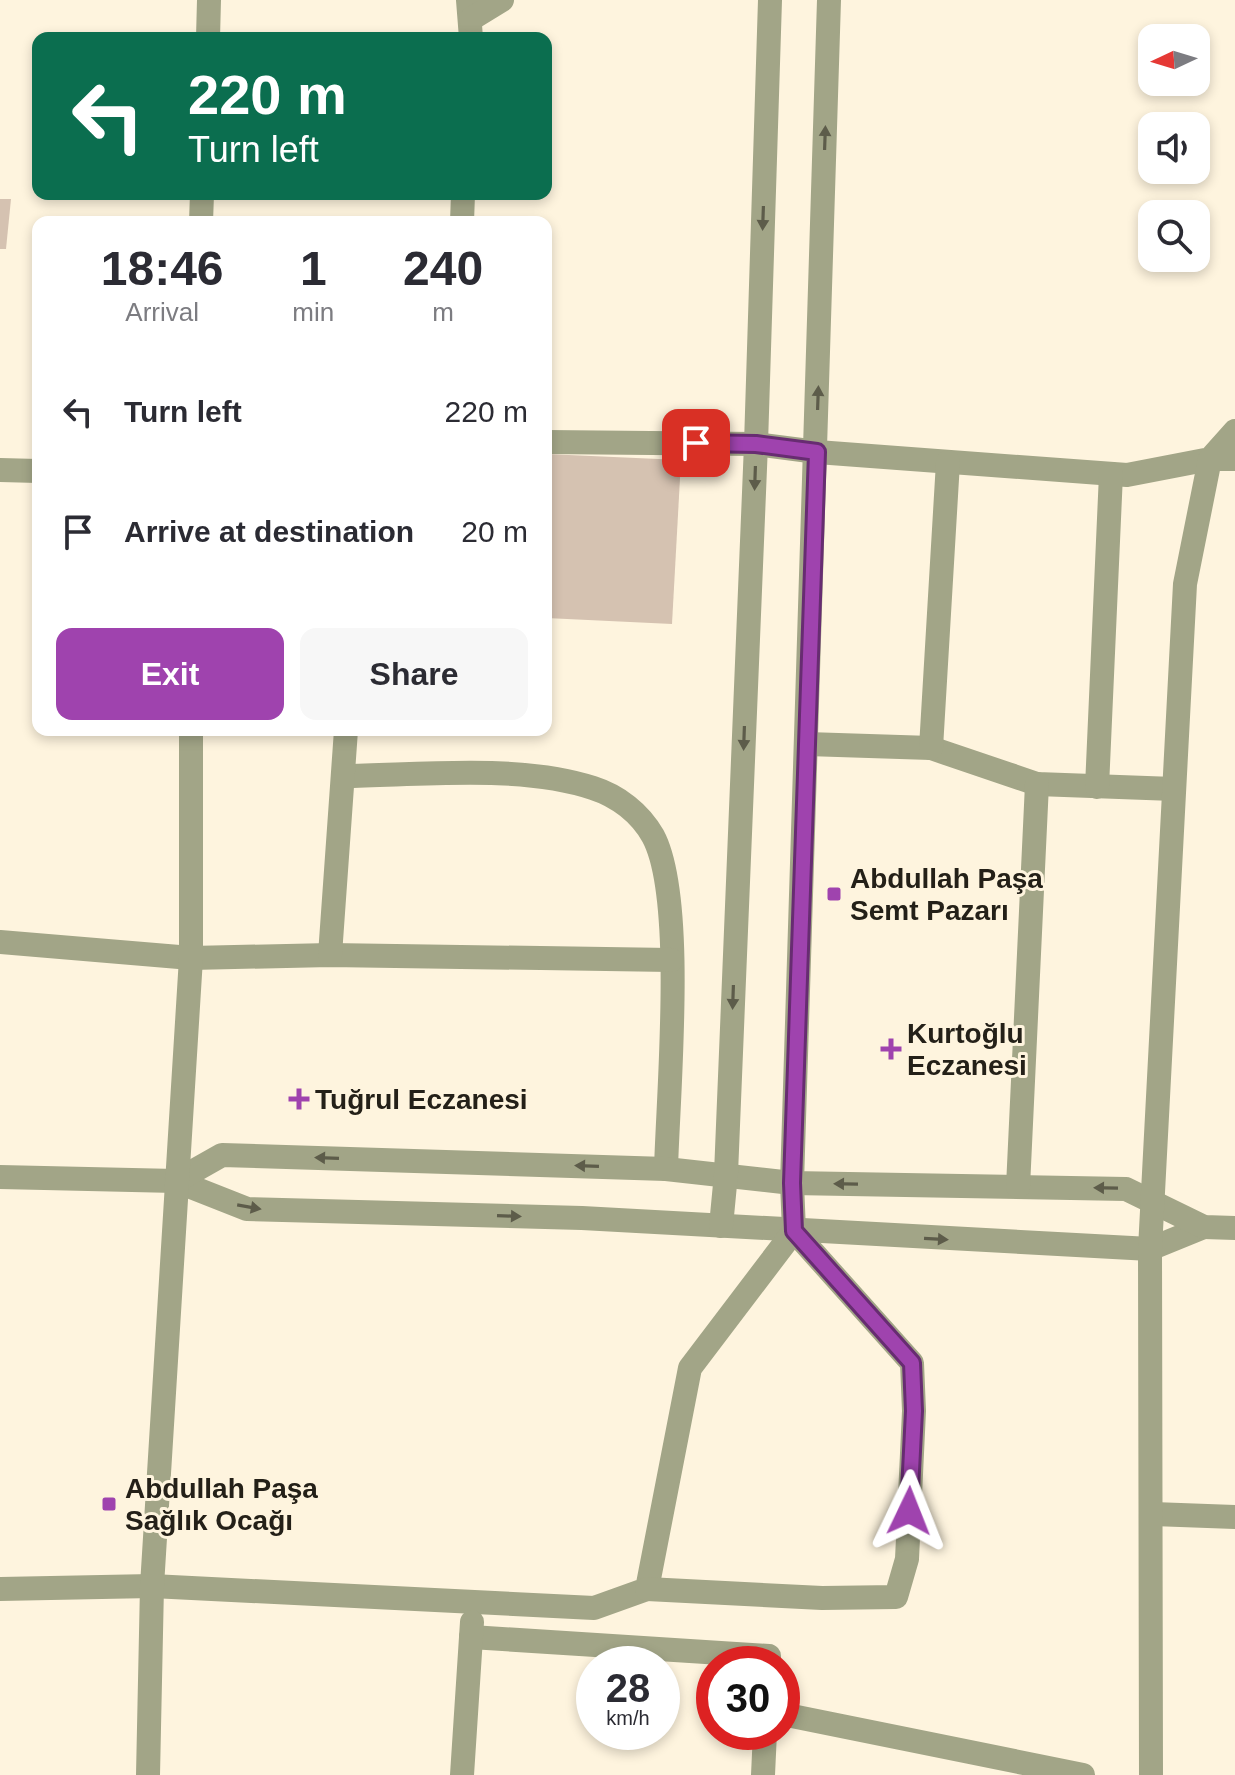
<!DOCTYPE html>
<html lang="en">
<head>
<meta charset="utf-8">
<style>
	:root { --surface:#fff; --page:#f7f7f7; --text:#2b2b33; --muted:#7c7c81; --accent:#9f43ae }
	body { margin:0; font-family:Helvetica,sans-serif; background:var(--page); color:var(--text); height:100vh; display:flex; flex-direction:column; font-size:30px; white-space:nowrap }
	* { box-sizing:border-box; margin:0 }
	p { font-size:26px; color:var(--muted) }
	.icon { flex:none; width:44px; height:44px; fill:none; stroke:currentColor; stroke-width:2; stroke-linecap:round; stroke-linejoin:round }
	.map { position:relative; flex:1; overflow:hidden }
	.details { position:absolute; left:32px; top:216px; width:520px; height:520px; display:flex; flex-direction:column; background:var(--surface); border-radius:16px; box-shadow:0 4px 12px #0003 }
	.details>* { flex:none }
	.banner { position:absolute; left:32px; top:32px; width:520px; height:168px; border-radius:16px; box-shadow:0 4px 12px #0003; background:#0b6e4f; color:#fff; overflow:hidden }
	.needle { width:52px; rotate:266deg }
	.controls { position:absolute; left:1138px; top:24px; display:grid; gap:16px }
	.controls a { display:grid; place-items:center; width:72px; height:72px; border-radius:16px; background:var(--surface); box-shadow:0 4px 12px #0003; font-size:40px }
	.speed { position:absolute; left:576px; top:1646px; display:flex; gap:16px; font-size:40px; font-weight:700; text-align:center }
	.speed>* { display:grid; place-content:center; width:104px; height:104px; border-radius:50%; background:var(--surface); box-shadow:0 4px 12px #0003; line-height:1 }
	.speed small { font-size:20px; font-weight:400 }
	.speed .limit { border:12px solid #d22; background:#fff; color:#111 }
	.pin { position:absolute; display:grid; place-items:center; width:68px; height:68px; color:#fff; margin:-34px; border-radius:16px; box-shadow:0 4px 12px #0006 }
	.me { position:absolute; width:88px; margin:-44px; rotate:2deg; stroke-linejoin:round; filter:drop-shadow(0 0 6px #0008) }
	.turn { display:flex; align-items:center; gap:28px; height:168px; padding:0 24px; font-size:36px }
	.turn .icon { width:104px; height:104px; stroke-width:2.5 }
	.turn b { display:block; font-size:56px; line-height:68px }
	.eta { display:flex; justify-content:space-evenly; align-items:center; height:136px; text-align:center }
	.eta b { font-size:48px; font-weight:800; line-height:56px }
	.button { display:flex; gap:16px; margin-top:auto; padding:16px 24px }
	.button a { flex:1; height:92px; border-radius:16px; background:var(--accent); color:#fff; font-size:32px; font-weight:800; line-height:92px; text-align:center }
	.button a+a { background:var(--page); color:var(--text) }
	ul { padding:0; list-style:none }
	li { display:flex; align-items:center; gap:24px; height:120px; padding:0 24px }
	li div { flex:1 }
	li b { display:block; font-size:30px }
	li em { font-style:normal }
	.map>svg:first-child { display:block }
	.building { fill:#d5c2b1 }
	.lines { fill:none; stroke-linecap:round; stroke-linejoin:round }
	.minor { stroke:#a2a587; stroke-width:24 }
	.oneway { fill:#5d5c4a }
	.route-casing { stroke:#672c71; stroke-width:20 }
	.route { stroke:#9f43ae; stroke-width:14 }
	.poi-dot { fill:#9f43ae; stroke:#fef4de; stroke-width:3 }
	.labels { text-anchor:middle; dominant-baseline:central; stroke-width:6; stroke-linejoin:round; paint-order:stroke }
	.poi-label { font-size:28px; font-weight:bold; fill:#242018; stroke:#fef4de; text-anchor:start }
</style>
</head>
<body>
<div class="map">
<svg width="1235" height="1775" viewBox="0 0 1235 1775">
	<rect width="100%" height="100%" fill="#fef4de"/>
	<g class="building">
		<path d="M0,199H11L6,249H0Z"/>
		<path d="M546,454L681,460L672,624L546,618Z"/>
	</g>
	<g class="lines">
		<g class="minor">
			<path d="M468,0L471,38"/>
			<path d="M471,19L502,0"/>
			<path d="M208,38L209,0"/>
			<path d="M201,222L202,194"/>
			<path d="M462,222L463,194"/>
			<path d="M546,442L756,444L817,452L1127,475L1210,459L1235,431"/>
			<path d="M0,470L38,471"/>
			<path d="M807,744L931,748L1037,784L1174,789"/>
			<path d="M931,748L948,462"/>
			<path d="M344,776C421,775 520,764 593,788C618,796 640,813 653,836C686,897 668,1093 666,1169"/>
			<path d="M1097,787L1111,474"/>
			<path d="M0,942L191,958L330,955L671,960"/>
			<path d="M330,955L346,730"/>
			<path d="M0,1177L176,1181L247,1209L582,1218L1150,1249L1204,1227"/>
			<path d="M176,1181L222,1155L666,1169L792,1183L1126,1189L1204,1227L1235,1228"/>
			<path d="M1018,1187L1037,784"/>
			<path d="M721,1226L726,1174L756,444L770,0"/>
			<path d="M1153,1514L1235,1517"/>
			<path d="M0,1589L152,1586L594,1608L647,1589L690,1368L794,1231"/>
			<path d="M647,1589L822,1598L896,1597L907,1559L914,1411L912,1363L794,1231L792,1183L829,0"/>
			<path d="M471,1637L769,1656L768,1664"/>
			<path d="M782,1714L1083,1775"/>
			<path d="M148,1775L152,1586L191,958V730"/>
			<path d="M462,1775L472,1622"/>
			<path d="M763,1775L765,1732"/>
			<path d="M1151,1775L1150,1249L1185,584L1210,459H1235"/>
		</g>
	</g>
	<defs><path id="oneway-solid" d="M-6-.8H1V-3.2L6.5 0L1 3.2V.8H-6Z" transform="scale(2)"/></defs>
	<g class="oneway">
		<use href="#oneway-solid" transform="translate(825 138) rotate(-88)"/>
		<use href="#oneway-solid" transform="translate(763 218) rotate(92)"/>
		<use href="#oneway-solid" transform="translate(818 398) rotate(-88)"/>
		<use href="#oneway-solid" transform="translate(755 478) rotate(92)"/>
		<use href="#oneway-solid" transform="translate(744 738) rotate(92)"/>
		<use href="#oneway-solid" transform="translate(733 997) rotate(92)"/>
		<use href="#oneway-solid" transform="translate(327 1158) rotate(-178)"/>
		<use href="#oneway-solid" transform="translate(587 1166) rotate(-178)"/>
		<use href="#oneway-solid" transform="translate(846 1184) rotate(-179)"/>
		<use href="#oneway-solid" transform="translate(1106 1188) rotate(-179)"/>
		<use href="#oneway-solid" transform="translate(249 1207) rotate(10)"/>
		<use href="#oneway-solid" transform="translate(509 1216) rotate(2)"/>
		<use href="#oneway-solid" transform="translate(936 1239) rotate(3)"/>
	</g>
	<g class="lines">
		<g class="route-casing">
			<path id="route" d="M696,443L756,444L817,452L792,1183L794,1231L912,1363L914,1411L909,1511"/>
		</g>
		<use href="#route" class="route"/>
	</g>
	<g class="poi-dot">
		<rect x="826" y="886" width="16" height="16" rx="4"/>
		<path d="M887 1037h8v8h8v8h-8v8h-8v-8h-8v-8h8z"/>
		<path d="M295 1087h8v8h8v8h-8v8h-8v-8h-8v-8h8z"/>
		<rect x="101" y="1496" width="16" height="16" rx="4"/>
	</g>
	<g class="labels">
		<g class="poi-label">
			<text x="850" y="878">Abdullah Paşa<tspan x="850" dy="32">Semt Pazarı</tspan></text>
			<text x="907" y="1033">Kurtoğlu<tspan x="907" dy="32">Eczanesi</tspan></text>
			<text x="315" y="1099">Tuğrul Eczanesi</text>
			<text x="125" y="1488">Abdullah Paşa<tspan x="125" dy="32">Sağlık Ocağı</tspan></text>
		</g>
	</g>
</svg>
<div class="controls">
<a><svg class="needle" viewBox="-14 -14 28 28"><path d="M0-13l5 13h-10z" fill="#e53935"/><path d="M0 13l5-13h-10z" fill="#7c7c81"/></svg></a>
<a><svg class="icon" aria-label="sound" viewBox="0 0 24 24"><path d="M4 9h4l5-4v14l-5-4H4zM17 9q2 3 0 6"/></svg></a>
<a><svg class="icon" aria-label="search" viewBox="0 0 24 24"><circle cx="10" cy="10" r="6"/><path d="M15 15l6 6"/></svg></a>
</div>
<div class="speed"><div>28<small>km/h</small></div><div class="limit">30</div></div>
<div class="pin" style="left:696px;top:443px;background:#d93025"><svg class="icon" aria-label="arrive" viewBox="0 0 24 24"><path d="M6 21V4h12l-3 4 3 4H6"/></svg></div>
<svg class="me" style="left:909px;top:1511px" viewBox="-20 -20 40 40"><path d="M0-17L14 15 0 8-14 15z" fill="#9f43ae" stroke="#fff" stroke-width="4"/></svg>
<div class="banner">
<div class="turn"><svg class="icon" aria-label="left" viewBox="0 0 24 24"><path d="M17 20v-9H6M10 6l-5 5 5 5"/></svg><div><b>220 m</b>Turn left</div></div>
</div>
<section class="details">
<div class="eta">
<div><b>18:46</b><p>Arrival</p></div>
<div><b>1</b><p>min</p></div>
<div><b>240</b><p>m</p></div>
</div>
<ul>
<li><svg class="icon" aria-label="left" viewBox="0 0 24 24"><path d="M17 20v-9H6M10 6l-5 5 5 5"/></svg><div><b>Turn left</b></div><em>220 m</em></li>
<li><svg class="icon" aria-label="arrive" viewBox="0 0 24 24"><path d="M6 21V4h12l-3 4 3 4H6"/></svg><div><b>Arrive at destination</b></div><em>20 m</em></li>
</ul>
<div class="button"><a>Exit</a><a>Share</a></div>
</section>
</div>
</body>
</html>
